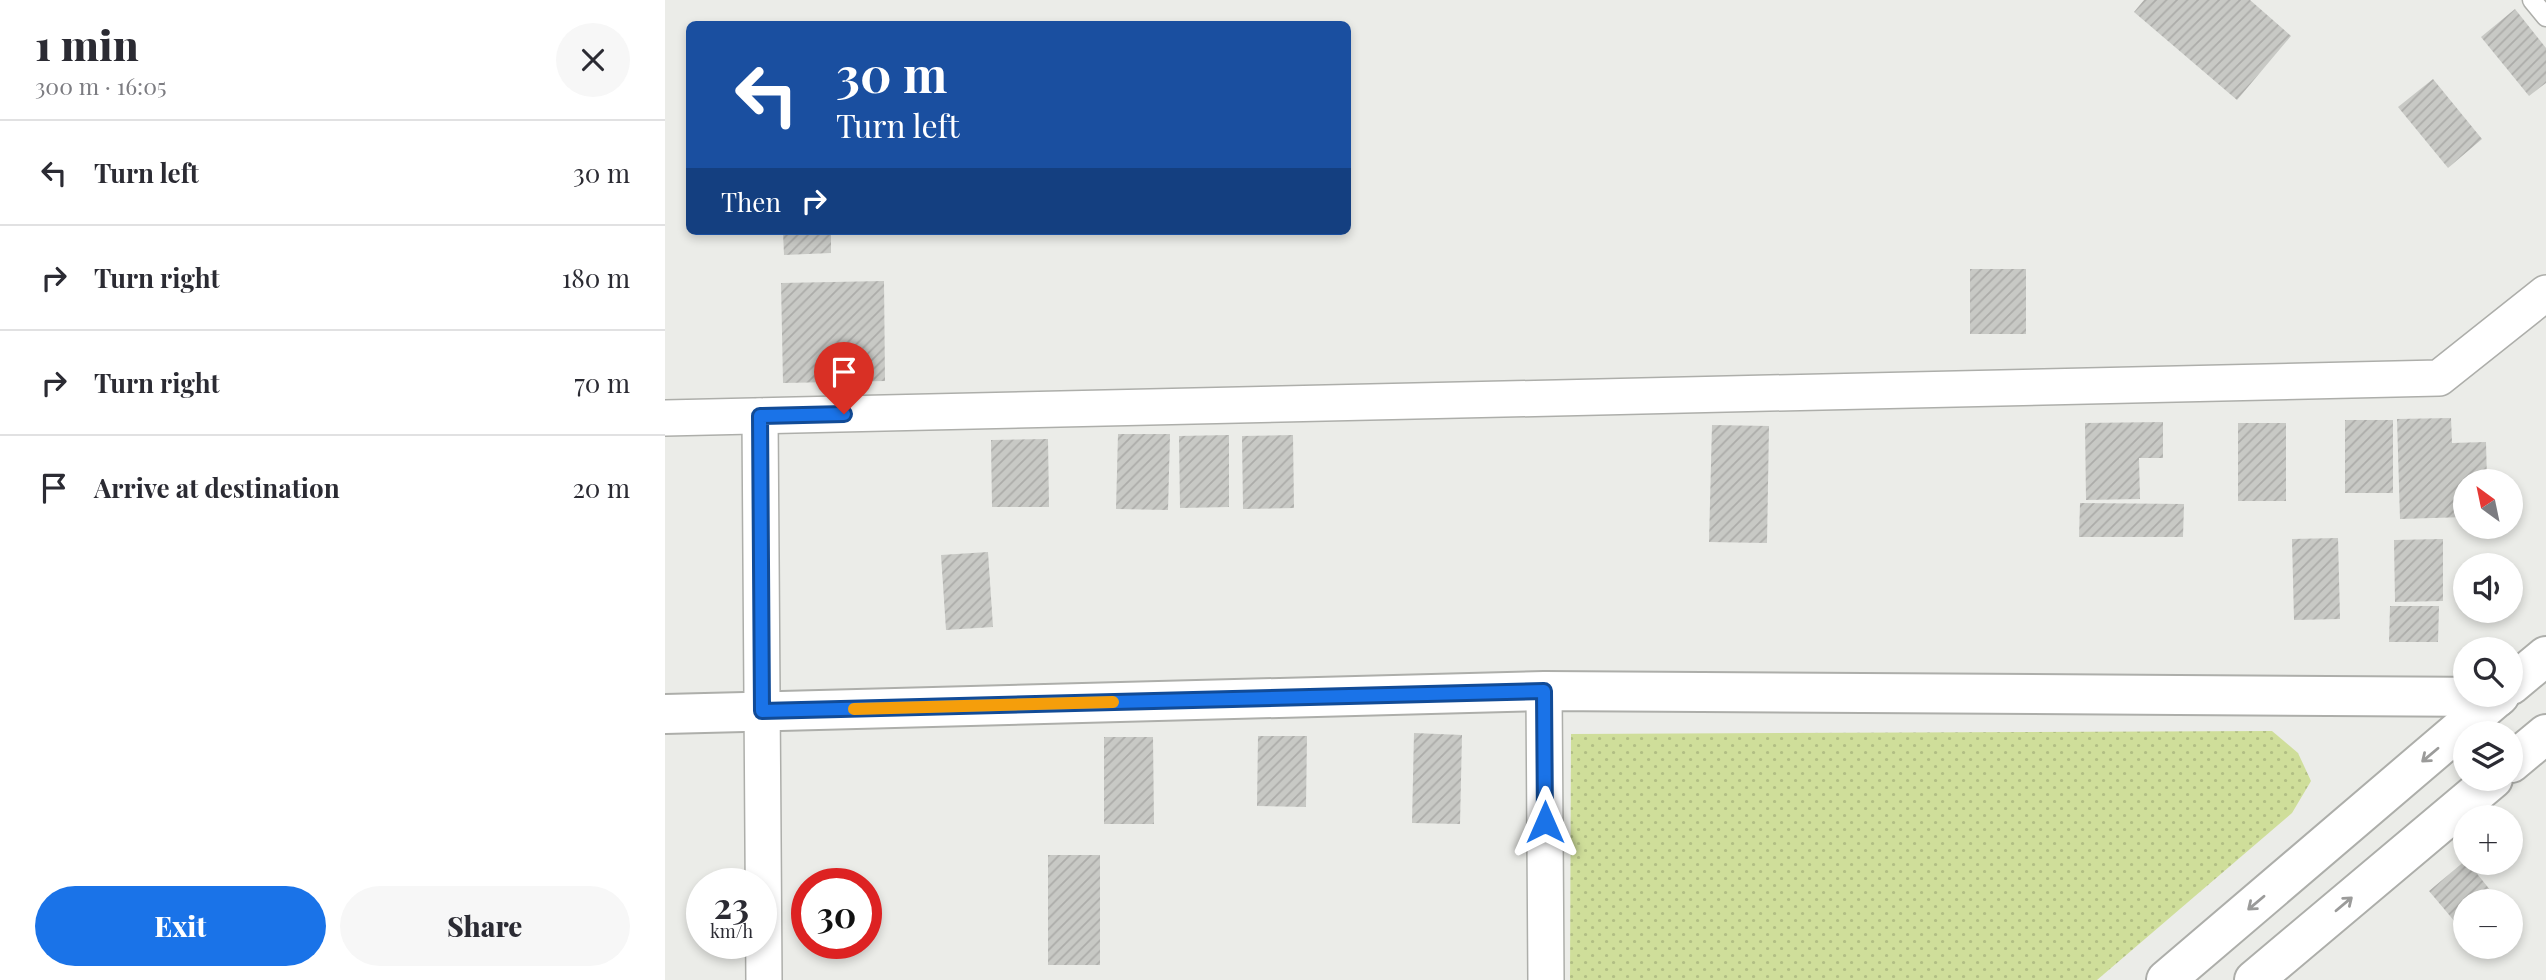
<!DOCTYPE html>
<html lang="en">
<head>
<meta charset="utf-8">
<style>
	:root { --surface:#fff; --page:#f7f7f7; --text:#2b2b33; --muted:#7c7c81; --line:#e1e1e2; --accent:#1a73e8 }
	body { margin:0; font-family:"Playfair Display",serif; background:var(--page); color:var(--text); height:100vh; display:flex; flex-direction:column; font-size:26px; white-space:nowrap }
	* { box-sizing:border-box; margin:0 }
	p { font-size:23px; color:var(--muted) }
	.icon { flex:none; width:38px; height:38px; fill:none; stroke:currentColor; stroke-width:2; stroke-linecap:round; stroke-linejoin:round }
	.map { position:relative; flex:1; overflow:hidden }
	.panel { display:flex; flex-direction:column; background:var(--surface); width:665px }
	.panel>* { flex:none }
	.top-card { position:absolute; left:21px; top:21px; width:665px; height:214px; border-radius:10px; box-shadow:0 4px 10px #0003; background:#1a4fa0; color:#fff; overflow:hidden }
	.needle { width:46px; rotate:327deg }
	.controls { position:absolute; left:1788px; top:469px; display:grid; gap:14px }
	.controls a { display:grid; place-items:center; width:70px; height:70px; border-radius:50%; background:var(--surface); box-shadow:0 4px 10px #0003; font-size:35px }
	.speed { position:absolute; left:21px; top:868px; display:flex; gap:14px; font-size:35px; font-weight:700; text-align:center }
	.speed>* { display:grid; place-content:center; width:91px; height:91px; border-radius:50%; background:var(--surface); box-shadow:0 4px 10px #0003; line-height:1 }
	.speed small { font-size:18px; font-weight:400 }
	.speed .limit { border:10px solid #d22; background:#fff; color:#111 }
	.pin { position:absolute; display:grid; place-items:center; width:60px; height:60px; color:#fff; margin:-72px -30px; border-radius:50% 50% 50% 0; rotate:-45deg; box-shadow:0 0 7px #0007 }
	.pin .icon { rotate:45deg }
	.me { position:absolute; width:77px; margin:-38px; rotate:0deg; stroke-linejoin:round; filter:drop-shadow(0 0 5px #0008) }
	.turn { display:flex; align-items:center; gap:24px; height:147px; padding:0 35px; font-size:32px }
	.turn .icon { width:91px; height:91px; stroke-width:2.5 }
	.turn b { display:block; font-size:49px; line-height:60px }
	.then { display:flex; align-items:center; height:66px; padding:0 35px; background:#0003; gap:14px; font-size:26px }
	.round { display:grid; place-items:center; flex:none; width:74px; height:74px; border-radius:37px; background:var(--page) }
	.overview { display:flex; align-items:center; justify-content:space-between; height:119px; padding:0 35px }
	h1 { font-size:42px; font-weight:800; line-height:52px }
	.action { display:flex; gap:14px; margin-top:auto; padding:14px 35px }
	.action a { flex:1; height:80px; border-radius:42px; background:var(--accent); color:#fff; font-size:28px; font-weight:800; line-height:80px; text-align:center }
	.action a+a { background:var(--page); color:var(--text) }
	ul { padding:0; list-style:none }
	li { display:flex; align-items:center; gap:21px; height:105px; padding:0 35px; border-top:2px solid var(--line) }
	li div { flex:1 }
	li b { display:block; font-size:26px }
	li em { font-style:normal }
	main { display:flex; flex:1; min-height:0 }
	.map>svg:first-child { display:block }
	.park { fill:url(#park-dots) }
	.building { fill:url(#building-hatch) }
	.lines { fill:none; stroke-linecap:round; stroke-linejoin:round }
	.lane-casing { stroke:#adaeaa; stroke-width:21 }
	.street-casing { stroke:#adaeaa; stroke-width:38 }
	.secondary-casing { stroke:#adaeaa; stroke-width:42 }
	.lane { stroke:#fff; stroke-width:18 }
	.street { stroke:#fff; stroke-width:35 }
	.secondary { stroke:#fff; stroke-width:38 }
	.oneway { stroke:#9b9b9a }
	.route-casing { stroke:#114b97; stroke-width:18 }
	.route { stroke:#1a73e8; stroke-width:12 }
	.slow { stroke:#f59e0b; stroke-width:12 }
</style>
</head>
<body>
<main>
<section class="panel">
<div class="overview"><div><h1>1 min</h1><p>300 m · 16:05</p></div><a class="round"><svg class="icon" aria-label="close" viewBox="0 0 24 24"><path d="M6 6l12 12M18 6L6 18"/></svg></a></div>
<ul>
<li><svg class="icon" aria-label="left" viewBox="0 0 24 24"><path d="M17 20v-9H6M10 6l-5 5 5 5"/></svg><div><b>Turn left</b></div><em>30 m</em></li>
<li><svg class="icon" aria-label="right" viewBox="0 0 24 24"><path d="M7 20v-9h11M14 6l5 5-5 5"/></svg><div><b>Turn right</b></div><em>180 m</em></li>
<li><svg class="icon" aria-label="right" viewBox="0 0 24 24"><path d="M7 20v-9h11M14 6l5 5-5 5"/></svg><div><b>Turn right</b></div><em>70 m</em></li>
<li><svg class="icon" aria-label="arrive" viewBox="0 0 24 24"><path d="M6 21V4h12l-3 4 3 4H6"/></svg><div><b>Arrive at destination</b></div><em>20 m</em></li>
</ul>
<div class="action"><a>Exit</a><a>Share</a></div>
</section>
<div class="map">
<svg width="1881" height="980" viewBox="0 0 1881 980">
	<defs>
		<pattern id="park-dots" width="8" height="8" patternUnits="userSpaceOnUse" patternTransform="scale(1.75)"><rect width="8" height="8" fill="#cfde9a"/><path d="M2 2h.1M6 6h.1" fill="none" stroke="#b1be84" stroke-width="1.8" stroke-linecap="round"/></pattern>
		<pattern id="building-hatch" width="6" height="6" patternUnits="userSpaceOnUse" patternTransform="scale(1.75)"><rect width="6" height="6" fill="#c8c9c5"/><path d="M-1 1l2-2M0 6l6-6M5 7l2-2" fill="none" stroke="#acaca9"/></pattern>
	</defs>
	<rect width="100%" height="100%" fill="#ebece8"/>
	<path class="park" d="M1607,731L1633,753L1646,781L1627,813L1432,980H905L906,734Z"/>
	<g class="building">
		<path d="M1479,0H1585L1626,36L1572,100L1469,12Z"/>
		<path d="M1850,9L1881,48V83L1864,96L1816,37Z"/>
		<path d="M1768,79L1817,139L1783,168L1733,107Z"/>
		<path d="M118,231H166V253L119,255Z"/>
		<rect x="1305" y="269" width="56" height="65"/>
		<path d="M219,281L220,381L118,383L116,283Z"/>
		<path d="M1786,418L1787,443L1821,442L1822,481H1801V517L1735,519L1732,419Z"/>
		<rect x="1680" y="420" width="48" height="73"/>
		<path d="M1498,422V458H1474L1475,499L1421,500L1420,423Z"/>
		<rect x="1573" y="423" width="48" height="78"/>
		<path d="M1047,425L1104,426L1102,543L1044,542Z"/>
		<path d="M453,434H505L503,510L451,509Z"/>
		<path d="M564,435V507L515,508L514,436Z"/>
		<path d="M628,435L629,508L578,509L577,436Z"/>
		<path d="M383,439L384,507H327L326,440Z"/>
		<path d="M1415,503L1519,504L1518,537H1414Z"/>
		<path d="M1673,538L1675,619L1629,620L1627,539Z"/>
		<path d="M1778,539V601L1730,602L1729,540Z"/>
		<path d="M323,552L328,627L281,630L276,555Z"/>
		<path d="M1725,606H1774L1773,642H1724Z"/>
		<path d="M749,733L797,735L795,824L747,823Z"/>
		<path d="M593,736H642L641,807L592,806Z"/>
		<path d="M439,737H488L489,824H439Z"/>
		<rect x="383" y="855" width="52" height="110"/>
		<path d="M1801,860L1834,901H1801V935L1764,891Z"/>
	</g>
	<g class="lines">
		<g class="lane-casing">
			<path id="lane" d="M1867,0L1881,17"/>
		</g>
		<g class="street-casing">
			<g id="street">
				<path d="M95,416L99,980"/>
				<path d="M0,418L1774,378L1881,293"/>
				<path d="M879,691L881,980"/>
			</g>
		</g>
		<g class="secondary-casing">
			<g id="secondary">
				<path d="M1846,685L1881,656"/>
				<path d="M0,714L879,691L1833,697"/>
				<path d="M1846,763L1881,734"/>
				<path d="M1501,980L1835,695"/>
				<path d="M1589,980L1828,779"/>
			</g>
		</g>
		<use href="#lane" class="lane"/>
		<use href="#street" class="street"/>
		<use href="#secondary" class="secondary"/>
	</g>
	<defs><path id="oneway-shaft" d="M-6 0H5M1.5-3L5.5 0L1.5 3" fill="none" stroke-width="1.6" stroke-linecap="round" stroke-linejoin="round" transform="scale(1.75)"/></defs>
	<g class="oneway">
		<use href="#oneway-shaft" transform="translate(1765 755) rotate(140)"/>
		<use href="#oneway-shaft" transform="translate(1591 903) rotate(140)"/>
		<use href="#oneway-shaft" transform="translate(1679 904) rotate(-40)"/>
	</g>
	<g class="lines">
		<g class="route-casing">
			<path id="route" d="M179,414L95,416L97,711L879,691L880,822"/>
		</g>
		<use href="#route" class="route"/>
		<path class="slow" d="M189,709L448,702"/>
	</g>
</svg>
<div class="controls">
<a><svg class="needle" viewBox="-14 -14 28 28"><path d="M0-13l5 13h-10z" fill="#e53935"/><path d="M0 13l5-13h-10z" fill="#7c7c81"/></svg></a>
<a><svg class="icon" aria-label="sound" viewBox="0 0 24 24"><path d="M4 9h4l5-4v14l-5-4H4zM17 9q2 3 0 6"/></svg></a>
<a><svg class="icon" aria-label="search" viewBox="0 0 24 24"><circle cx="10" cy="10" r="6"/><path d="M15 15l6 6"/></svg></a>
<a><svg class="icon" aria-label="layers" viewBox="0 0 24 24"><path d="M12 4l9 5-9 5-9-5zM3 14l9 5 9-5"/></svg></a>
<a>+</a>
<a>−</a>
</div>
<div class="speed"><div>23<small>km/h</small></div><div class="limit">30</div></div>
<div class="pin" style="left:179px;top:414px;background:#d93025"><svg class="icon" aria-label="arrive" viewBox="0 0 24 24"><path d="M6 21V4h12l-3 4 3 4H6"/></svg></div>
<svg class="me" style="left:880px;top:822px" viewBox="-20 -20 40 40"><path d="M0-17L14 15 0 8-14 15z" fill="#1a73e8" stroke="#fff" stroke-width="4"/></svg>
<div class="top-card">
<div class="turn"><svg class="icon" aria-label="left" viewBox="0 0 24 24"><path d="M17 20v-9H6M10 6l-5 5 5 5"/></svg><div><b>30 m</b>Turn left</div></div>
<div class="then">Then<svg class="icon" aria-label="right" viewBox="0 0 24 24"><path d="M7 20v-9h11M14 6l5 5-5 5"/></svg></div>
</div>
</div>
</main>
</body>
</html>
